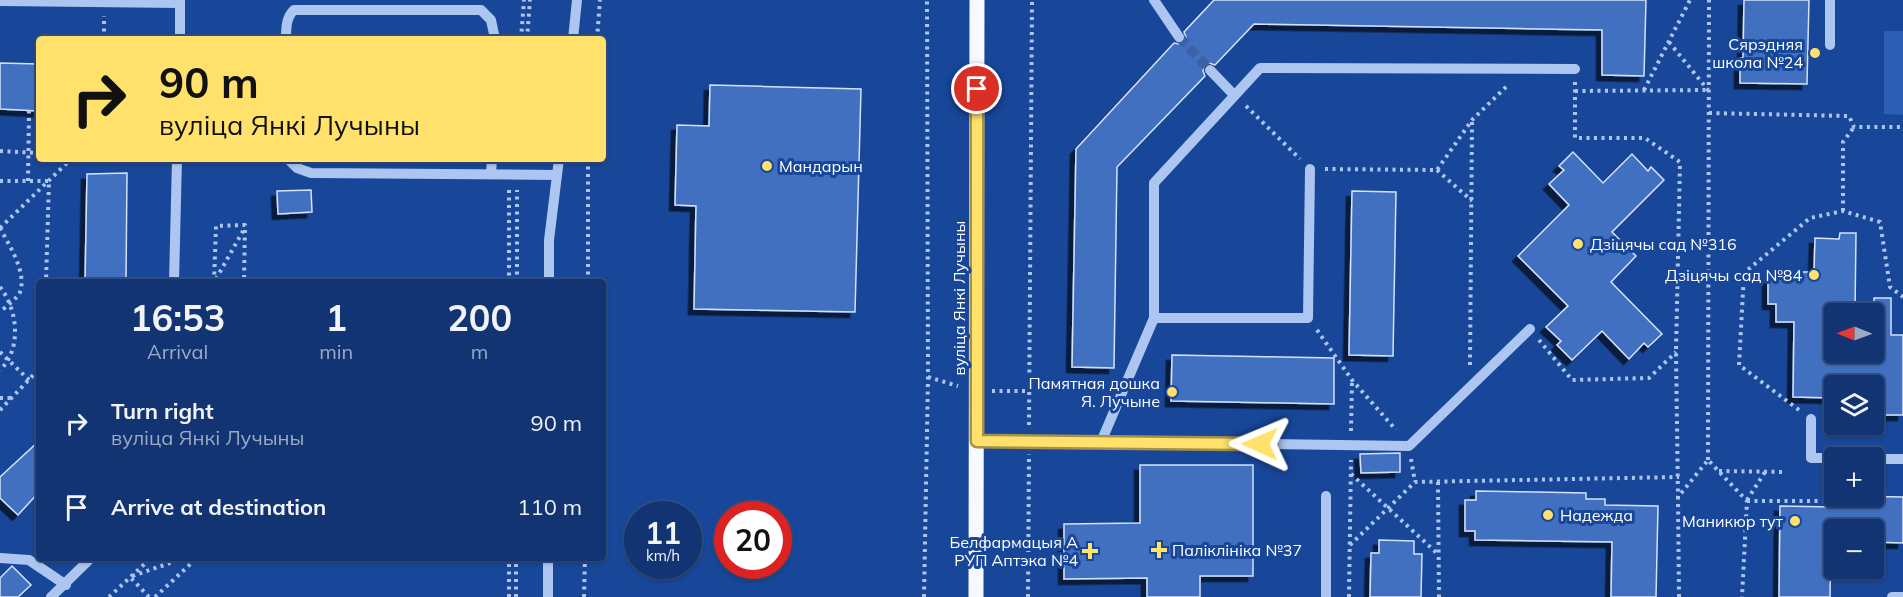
<!DOCTYPE html>
<html lang="en">
<head>
<meta charset="utf-8">
<style>
	:root { --surface:#123472; --page:#1f3f7a; --text:#f1f3f6; --muted:#9caac4; --line:#314f84 }
	body { margin:0; font-family:Mulish,sans-serif; background:var(--page); color:var(--text); height:100vh; display:flex; flex-direction:column; font-size:22px; white-space:nowrap }
	* { box-sizing:border-box; margin:0 }
	p { font-size:20px; color:var(--muted) }
	.icon { flex:none; width:33px; height:33px; fill:none; stroke:currentColor; stroke-width:2; stroke-linecap:round; stroke-linejoin:round }
	.map { position:relative; flex:1; overflow:hidden }
	.drawer { position:absolute; left:36px; top:279px; width:570px; height:282px; display:flex; flex-direction:column; background:var(--surface); border-radius:6px; box-shadow:0 2px 4px #0004,0 0 0 2px var(--line) }
	.drawer>* { flex:none }
	.guide { position:absolute; left:36px; top:36px; width:570px; height:126px; border-radius:6px; box-shadow:0 2px 4px #0004,0 0 0 2px var(--line); background:#ffe16c; color:#111; overflow:hidden }
	.needle { width:39px; rotate:271deg }
	.fabs { position:absolute; left:1824px; top:303px; display:grid; gap:12px }
	.fabs a { display:grid; place-items:center; width:60px; height:60px; border-radius:6px; background:var(--surface); box-shadow:0 2px 4px #0004,0 0 0 2px var(--line); font-size:30px }
	.speed { position:absolute; left:624px; top:501px; display:flex; gap:12px; font-size:30px; font-weight:700; text-align:center }
	.speed>* { display:grid; place-content:center; width:78px; height:78px; border-radius:50%; background:var(--surface); box-shadow:0 2px 4px #0004,0 0 0 2px var(--line); line-height:1 }
	.speed small { font-size:15px; font-weight:400 }
	.speed .limit { border:9px solid #d22; background:#fff; color:#111 }
	.pin { position:absolute; display:grid; place-items:center; width:51px; height:51px; color:#fff; margin:-26px; border:3px solid #fff; border-radius:50%; box-shadow:0 2px 6px #0007 }
	.me { position:absolute; width:66px; margin:-33px; rotate:271deg; stroke-linejoin:round; filter:drop-shadow(0 0 4px #0008) }
	.turn { display:flex; align-items:center; gap:21px; height:126px; padding:0 24px; font-size:27px }
	.turn .icon { width:78px; height:78px; stroke-width:2.5 }
	.turn b { display:block; font-size:42px; line-height:51px }
	.eta { display:flex; justify-content:space-evenly; align-items:center; height:102px; text-align:center }
	.eta b { font-size:36px; font-weight:700; line-height:42px }
	ul { padding:0; list-style:none }
	li { display:flex; align-items:center; gap:18px; height:84px; padding:0 24px }
	li div { flex:1 }
	li b { display:block; font-size:22px }
	li em { font-style:normal }
	.map>svg:first-child { display:block }
	.green { fill:#2c5eb6 }
	.building { fill:#416fbf; stroke:#d4e2fc; stroke-width:1.5; filter:url(#shadow) }
	.lines { fill:none; stroke-linecap:round; stroke-linejoin:round }
	.minor-tunnel { stroke:#3b62a7; stroke-width:10; stroke-dasharray:10 5; stroke-linecap:butt }
	.path { stroke:#acc6f1; stroke-width:4; stroke-dasharray:3 4.5; stroke-linecap:butt }
	.minor { stroke:#acc6f1; stroke-width:10 }
	.major { stroke:#f6f9ff; stroke-width:15 }
	.route-casing { stroke:#a69246; stroke-width:15 }
	.route { stroke:#ffe16c; stroke-width:10 }
	.poi-dot { fill:#ffe16c; stroke:#184698; stroke-width:2 }
	.labels { text-anchor:middle; dominant-baseline:central; stroke-width:6; stroke-linejoin:round; paint-order:stroke }
	.poi-label { font-size:16px; fill:#fff; stroke:#184698; text-anchor:end }
	.street-label { font-size:16px; fill:#fff; stroke:#184698 }
</style>
</head>
<body>
<div class="map">
<svg width="1903" height="597" viewBox="0 0 1903 597">
	<defs>
		<filter id="shadow"><feDropShadow dx="-5.5" dy="5.5" stdDeviation="0" flood-color="#0009"/></filter>
	</defs>
	<rect width="100%" height="100%" fill="#184698"/>
	<path class="green" d="M1884,31H1903V115L1884,114Z"/>
	<g class="building">
		<path d="M1214,0H1646L1644,76L1602,75V30L1254,24L1215,65L1209,63L1204,65L1203,71L1205,76L1117,167L1114,368L1072,367L1076,149L1174,43L1179,44L1184,43L1186,37L1184,32Z"/>
		<path d="M1744,0H1809L1807,84L1740,83V58H1743Z"/>
		<path d="M0,63L39,64V111L0,109Z"/>
		<path d="M710,85L861,89L855,312L694,309L696,206L675,205L677,125L709,126Z"/>
		<path d="M1573,152L1603,183L1632,154L1648,171L1651,167L1664,180L1612,232L1636,256L1611,282L1662,334L1648,347L1644,343L1629,359L1602,331L1572,360L1557,345L1561,341L1546,327L1568,306L1518,256L1569,205L1549,184L1564,170L1559,166Z"/>
		<path d="M127,173L126,282H85L87,174Z"/>
		<path d="M311,190L312,212L278,214L277,191Z"/>
		<path d="M1352,191L1396,192L1393,356L1349,355Z"/>
		<path d="M1840,233H1856L1855,314H1834V352H1874V298H1891V335H1903V415H1874V386H1834V398L1793,397L1794,322H1776V304H1768V278L1782,279V272H1814L1815,238L1839,239Z"/>
		<path d="M1172,355L1334,358V404L1171,401Z"/>
		<path d="M39,441V492L18,515L0,498V477Z"/>
		<path d="M1400,453V472L1361,473L1360,454Z"/>
		<path d="M1140,465H1253V576H1200V597H1147V578L1064,579V524L1140,523Z"/>
		<path d="M1476,491L1586,493V499H1605V505L1658,506L1656,597H1611L1612,542L1475,540V531H1465V500H1476Z"/>
		<path d="M1852,496L1903,497V543L1874,542V530H1834V541H1831L1830,597H1779L1780,506L1832,507V501H1852Z"/>
		<path d="M1379,540L1414,541V554H1422L1421,597H1370L1371,553H1379Z"/>
		<path d="M12,566L31,585L18,597H0V578Z"/>
	</g>
	<g class="lines">
		<path class="minor-tunnel" d="M1179,37L1210,70"/>
		<g class="path">
			<path d="M104,39V16"/>
			<path d="M521,39L524,0"/>
			<path d="M527,39L530,0"/>
			<path d="M597,39L600,0"/>
			<path d="M1669,42L1708,90"/>
			<path d="M1575,82V138H1645L1680,162L1676,352L1678,497"/>
			<path d="M1644,90L1690,0"/>
			<path d="M1575,91L1709,90"/>
			<path d="M1246,106L1300,159"/>
			<path d="M1709,113L1849,116L1854,127H1903"/>
			<path d="M0,151L39,153"/>
			<path d="M1325,169L1437,170L1472,120L1508,85"/>
			<path d="M1437,170L1472,201"/>
			<path d="M0,181H49L46,282"/>
			<path d="M28,181L29,110"/>
			<path d="M509,190V282"/>
			<path d="M1843,211V142L1854,127"/>
			<path d="M0,228L71,159"/>
			<path d="M0,228C9,245 27,272 20,292C18,298 5,307 0,312"/>
			<path d="M216,279L243,231"/>
			<path d="M214,282L216,226L245,225L244,282"/>
			<path d="M517,282V190"/>
			<path d="M588,282V159"/>
			<path d="M0,287C18,310 22,349 0,370"/>
			<path d="M1317,330L1352,380L1396,430"/>
			<path d="M1539,340L1572,380L1649,378L1676,352"/>
			<path d="M0,352L29,380"/>
			<path d="M1470,365L1472,121"/>
			<path d="M928,377L958,386"/>
			<path d="M992,391H1029"/>
			<path d="M0,398H11"/>
			<path d="M0,410L39,369"/>
			<path d="M1799,410L1739,365L1744,273L1810,218L1843,211L1880,222L1890,287L1903,297"/>
			<path d="M1029,425L1032,0"/>
			<path d="M1351,431L1352,380"/>
			<path d="M1411,459L1415,482"/>
			<path d="M1708,460L1709,0"/>
			<path d="M1719,471L1785,472"/>
			<path d="M1351,474L1439,555"/>
			<path d="M1438,482L1439,597"/>
			<path d="M1747,500L1765,472"/>
			<path d="M1747,501H1829"/>
			<path d="M1350,545L1415,482L1679,477"/>
			<path d="M109,597L151,558"/>
			<path d="M149,597L130,577L184,558"/>
			<path d="M155,597L197,558"/>
			<path d="M509,597V558"/>
			<path d="M516,597V558"/>
			<path d="M584,597L585,558"/>
			<path d="M924,597L928,377L927,0"/>
			<path d="M1028,597L1029,454"/>
			<path d="M1349,597L1351,460"/>
			<path d="M1679,597L1678,497L1708,460L1747,501L1742,597"/>
		</g>
		<g class="minor">
			<path d="M1154,0L1179,37"/>
			<path d="M0,1L180,3"/>
			<path d="M180,39V0"/>
			<path d="M286,39C286,29 286,17 294,10H481L491,20L495,39"/>
			<path d="M573,39L577,0"/>
			<path d="M1830,45V0"/>
			<path d="M1210,70L1234,95"/>
			<path d="M288,159L297,168L311,173L557,175"/>
			<path d="M491,174L492,159"/>
			<path d="M174,282L177,159"/>
			<path d="M549,282V240L559,159"/>
			<path d="M1154,318H1308L1310,169"/>
			<path d="M1811,419V458H1834"/>
			<path d="M977,440L1409,446L1530,329"/>
			<path d="M1101,442L1154,318V183L1260,68L1575,69"/>
			<path d="M1874,459H1903"/>
			<path d="M0,558L29,560L66,585"/>
			<path d="M51,597L91,558"/>
			<path d="M548,597V558"/>
			<path d="M1326,597V496"/>
			<path d="M1892,597H1903"/>
		</g>
		<path class="major" d="M976,597L977,0"/>
	</g>
	<g class="lines">
		<g class="route-casing">
			<path id="route" d="M977,89V441L1260,444"/>
		</g>
		<use href="#route" class="route"/>
	</g>
	<g class="poi-dot">
		<circle cx="1815" cy="53" r="6"/>
		<circle cx="767" cy="166" r="6"/>
		<circle cx="1578" cy="244" r="6"/>
		<circle cx="1814" cy="275" r="6"/>
		<circle cx="1172" cy="392" r="6"/>
		<circle cx="1548" cy="515" r="6"/>
		<circle cx="1795" cy="521" r="6"/>
		<path d="M1156 541h6v6h6v6h-6v6h-6v-6h-6v-6h6z"/>
		<path d="M1087 542h6v6h6v6h-6v6h-6v-6h-6v-6h6z"/>
	</g>
	<g class="labels">
		<g class="poi-label">
			<text x="1803" y="44">Сярэдняя<tspan x="1803" dy="18">школа №24</tspan></text>
			<text x="779" y="166" text-anchor="start">Мандарын</text>
			<text x="1590" y="244" text-anchor="start">Дзіцячы сад №316</text>
			<text x="1802" y="275">Дзіцячы сад №84</text>
			<text x="1160" y="383">Памятная дошка<tspan x="1160" dy="18">Я. Лучыне</tspan></text>
			<text x="1560" y="515" text-anchor="start">Надежда</text>
			<text x="1783" y="521">Маникюр тут</text>
			<text x="1078" y="542">Белфармацыя А<tspan x="1078" dy="18">РУП Аптэка №4</tspan></text>
			<text x="1172" y="550" text-anchor="start">Паліклініка №37</text>
		</g>
		<g class="street-label">
			<text transform="translate(959 298) rotate(-90)">вуліца Янкі Лучыны</text>
		</g>
	</g>
</svg>
<div class="fabs">
<a><svg class="needle" viewBox="-14 -14 28 28"><path d="M0-13l5 13h-10z" fill="#e53935"/><path d="M0 13l5-13h-10z" fill="#9caac4"/></svg></a>
<a><svg class="icon" aria-label="layers" viewBox="0 0 24 24"><path d="M12 4l9 5-9 5-9-5zM3 14l9 5 9-5"/></svg></a>
<a>+</a>
<a>−</a>
</div>
<div class="speed"><div>11<small>km/h</small></div><div class="limit">20</div></div>
<div class="pin" style="left:977px;top:89px;background:#d93025"><svg class="icon" aria-label="arrive" viewBox="0 0 24 24"><path d="M6 21V4h12l-3 4 3 4H6"/></svg></div>
<svg class="me" style="left:1260px;top:444px" viewBox="-20 -20 40 40"><path d="M0-17L14 15 0 8-14 15z" fill="#ffe16c" stroke="#fff" stroke-width="4"/></svg>
<div class="guide">
<div class="turn"><svg class="icon" aria-label="right" viewBox="0 0 24 24"><path d="M7 20v-9h11M14 6l5 5-5 5"/></svg><div><b>90 m</b>вуліца Янкі Лучыны</div></div>
</div>
<section class="drawer">
<div class="eta">
<div><b>16:53</b><p>Arrival</p></div>
<div><b>1</b><p>min</p></div>
<div><b>200</b><p>m</p></div>
</div>
<ul>
<li><svg class="icon" aria-label="right" viewBox="0 0 24 24"><path d="M7 20v-9h11M14 6l5 5-5 5"/></svg><div><b>Turn right</b><p>вуліца Янкі Лучыны</p></div><em>90 m</em></li>
<li><svg class="icon" aria-label="arrive" viewBox="0 0 24 24"><path d="M6 21V4h12l-3 4 3 4H6"/></svg><div><b>Arrive at destination</b></div><em>110 m</em></li>
</ul>
</section>
</div>
</body>
</html>
